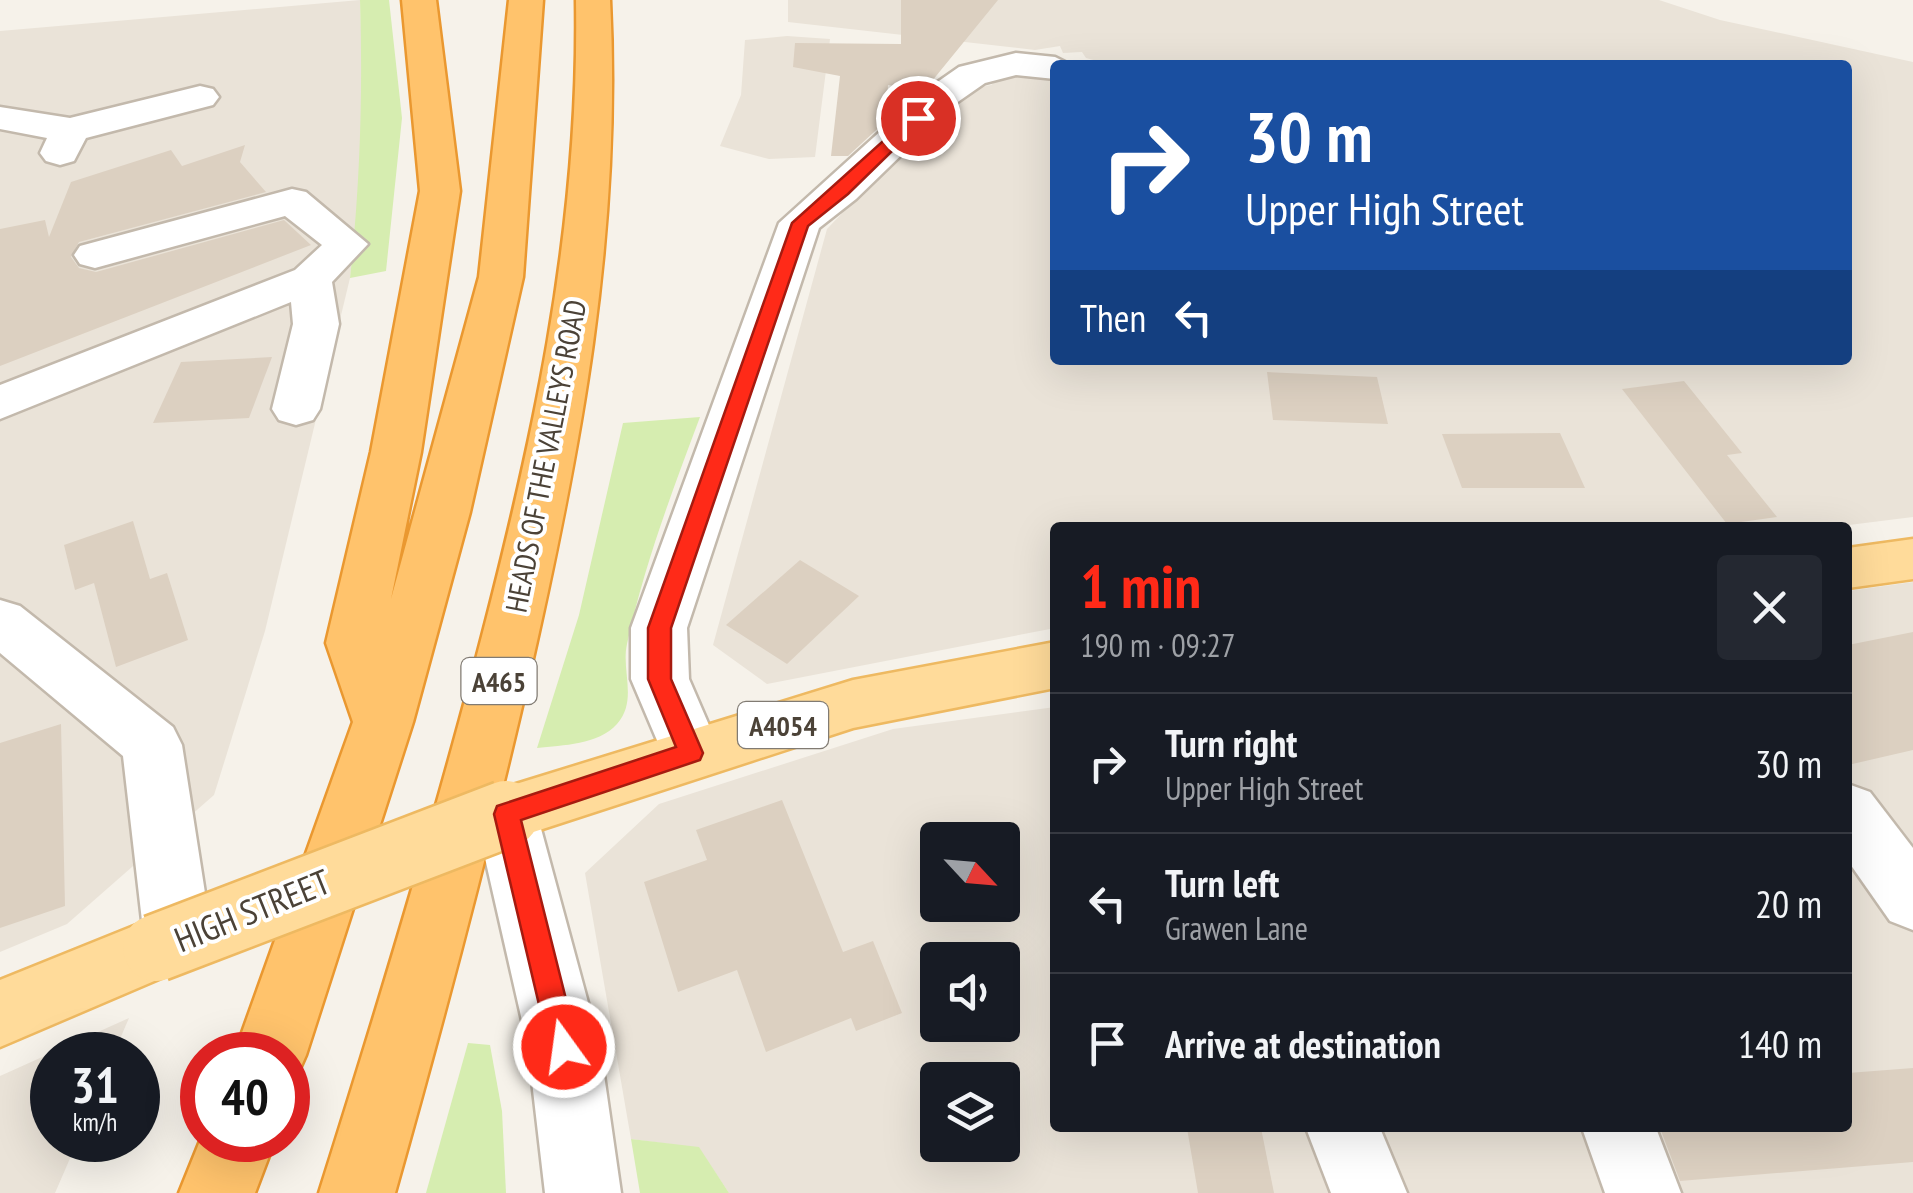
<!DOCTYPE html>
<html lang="en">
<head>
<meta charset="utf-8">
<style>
	:root { --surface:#171b24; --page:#242831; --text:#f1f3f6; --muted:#9ea1a6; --line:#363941; --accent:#ff2a18 }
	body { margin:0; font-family:"PT Sans Narrow",sans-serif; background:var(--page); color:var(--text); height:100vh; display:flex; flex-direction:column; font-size:38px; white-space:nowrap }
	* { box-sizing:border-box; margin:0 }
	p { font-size:32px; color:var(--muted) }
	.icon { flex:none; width:55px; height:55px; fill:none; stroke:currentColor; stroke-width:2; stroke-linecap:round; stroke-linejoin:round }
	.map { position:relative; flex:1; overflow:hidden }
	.details { position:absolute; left:1050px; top:522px; width:802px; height:610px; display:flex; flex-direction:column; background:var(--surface); border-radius:10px; box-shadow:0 10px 40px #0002 }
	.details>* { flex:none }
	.guide { position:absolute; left:1050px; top:60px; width:802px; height:305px; border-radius:10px; box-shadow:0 10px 40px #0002; background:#1a4fa0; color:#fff; overflow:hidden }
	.needle { width:65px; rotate:116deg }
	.fabs { position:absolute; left:920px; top:822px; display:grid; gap:20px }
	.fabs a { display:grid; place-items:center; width:100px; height:100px; border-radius:10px; background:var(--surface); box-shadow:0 10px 40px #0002; font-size:50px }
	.speed { position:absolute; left:30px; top:1032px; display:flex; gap:20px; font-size:50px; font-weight:700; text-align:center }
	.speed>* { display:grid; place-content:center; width:130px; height:130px; border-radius:50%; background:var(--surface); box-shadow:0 10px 40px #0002; line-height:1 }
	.speed small { font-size:25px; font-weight:400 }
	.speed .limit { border:15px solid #d22; background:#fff; color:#111 }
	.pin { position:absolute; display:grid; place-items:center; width:85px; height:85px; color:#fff; margin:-42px; border:5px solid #fff; border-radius:50%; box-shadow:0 2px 10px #0007 }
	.me { position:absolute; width:110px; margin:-55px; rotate:346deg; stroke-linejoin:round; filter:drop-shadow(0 0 8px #0008) }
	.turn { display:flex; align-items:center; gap:35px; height:210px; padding:0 30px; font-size:45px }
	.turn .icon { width:130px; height:130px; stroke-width:2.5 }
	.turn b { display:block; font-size:70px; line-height:85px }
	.then { display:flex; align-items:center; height:95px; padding:0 30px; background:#0003; gap:20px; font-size:38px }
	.round { display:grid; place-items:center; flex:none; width:105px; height:105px; border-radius:10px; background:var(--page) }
	.headline { display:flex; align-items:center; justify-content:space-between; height:170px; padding:0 30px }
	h1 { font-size:60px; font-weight:600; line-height:75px; color:var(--accent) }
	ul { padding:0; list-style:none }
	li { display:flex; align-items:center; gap:30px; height:140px; padding:0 30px; border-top:2px solid var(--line) }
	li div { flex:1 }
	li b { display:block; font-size:38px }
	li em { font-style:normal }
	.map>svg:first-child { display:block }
	.residential { fill:#eae3d8; fill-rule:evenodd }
	.green { fill:#d6edb0 }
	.building { fill:#dcd0c1 }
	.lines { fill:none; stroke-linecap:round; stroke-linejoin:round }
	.minor-casing { stroke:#c3b9ac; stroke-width:5 }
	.major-casing { stroke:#eeb961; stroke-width:5 }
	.highway-casing { stroke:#ea9830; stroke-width:5 }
	.minor { fill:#fff; fill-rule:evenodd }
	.major { fill:#ffdb9a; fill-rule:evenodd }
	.highway { fill:#ffc36c; fill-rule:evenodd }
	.major-bridge-casing { stroke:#eeb961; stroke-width:71; stroke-linecap:butt }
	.major-bridge { stroke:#ffdb9a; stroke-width:66 }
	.route { fill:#ff2a18; stroke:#a61b10; stroke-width:2.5 }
	.labels { text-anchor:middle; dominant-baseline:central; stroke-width:8; stroke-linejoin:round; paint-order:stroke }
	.shield { fill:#fff; stroke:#817b73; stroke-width:2.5 }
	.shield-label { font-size:28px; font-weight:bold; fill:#4b4237 }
	.street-label { font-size:30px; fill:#4b4237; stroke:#fff }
	.near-street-label { font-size:35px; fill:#4b4237; stroke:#fff }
</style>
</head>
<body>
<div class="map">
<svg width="1913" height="1193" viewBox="0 0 1913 1193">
	<rect width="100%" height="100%" fill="#f6f2ea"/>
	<g class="residential">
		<path d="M360,0L363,90L359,198L350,278L265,631L214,795L67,924L0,952V31Z"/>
		<path d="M788,0H1659L1720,20L1913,62V517L1825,528H1055V628L767,684L713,645L827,229L944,107L972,89L991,85L1005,75H1055V360H1848V65H1112L1086,58L1082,52L1063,53L1060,46L1035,50L788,22Z"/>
		<path d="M787,36L830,39L815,157L769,159L720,146L741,95L745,40Z"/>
		<path d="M1913,582V872L1848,784V591Z"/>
		<path d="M1055,707V1128H1848V836L1913,925V1193H729L699,1148L631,1139L585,873L659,804L893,729ZM938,840H1002V905H938ZM938,960H1002V1025H938ZM938,1080H1002V1145H938Z"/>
		<path d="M129,1018L113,1055H52V1140H78L55,1193H0V1076Z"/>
	</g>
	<g class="green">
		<path d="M360,0H389L402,118L386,271L350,278C360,185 363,93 360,0Z"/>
		<path d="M700,417C672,492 644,565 627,644C621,671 638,700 617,724C598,745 563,745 537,748L579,615L623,423Z"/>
		<path d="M468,1043L490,1045L502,1111L506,1193H426Z"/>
		<path d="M631,1139L699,1147L729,1193H640Z"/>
	</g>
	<g class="building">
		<path d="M901,0H998L932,81L901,107V87L888,85L886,121L848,156H831L840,76L793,67L795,43L901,44Z"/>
		<path d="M245,145L240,162L266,192L79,242L71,257L79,268L96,272L284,220L311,245L0,366V229L45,220L49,237L71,182L171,150L182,166Z"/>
		<path d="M272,357L249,418L153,423L181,362Z"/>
		<path d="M1267,372L1377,377L1388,424L1273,420Z"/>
		<path d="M1684,381L1742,453L1727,455L1777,517L1727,524L1622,389Z"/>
		<path d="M1560,433L1585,488H1462L1442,434Z"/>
		<path d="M133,521L150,579L167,573L188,640L116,667L94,583L75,590L64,545Z"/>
		<path d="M800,560L859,596L787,664L726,625Z"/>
		<path d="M1913,632V750L1848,765V645Z"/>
		<path d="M61,724L65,906L0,928V743Z"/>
		<path d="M782,800L843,952L873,941L902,1013L856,1031L851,1018L766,1052L737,970L678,992L644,882L707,860L696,830Z"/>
		<path d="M1913,1068V1162L1680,1181L1660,1128H1848V1073Z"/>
		<path d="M1187,1128H1261L1274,1193H1198Z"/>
	</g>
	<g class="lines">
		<g class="minor-casing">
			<g id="minor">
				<path d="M1016,53L1055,57L1071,65H1055V79L1016,75L985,83L952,106L856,199L819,228L687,628L689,679L721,753L712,771L691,778L670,771L631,679V628L779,223L926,90L959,67Z"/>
				<path d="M200,86L213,89L219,97L213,105L86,138L74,161L60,165L46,161L40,153L47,138L0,129V107L70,118Z"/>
				<path d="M292,189L306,192L368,244L332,282L339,324L320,409L313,420L296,425L279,420L272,409L293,324L291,302L0,419V385L295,270L322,245L285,216L95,268L80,264L74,255L80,246Z"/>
				<path d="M0,600L20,606L173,727L182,745L212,938L202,960L178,969L154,960L144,938L123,756L0,653Z"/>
				<path d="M1848,784L1870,792L1913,848V930L1890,921L1848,861Z"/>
				<path d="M506,787L528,795L537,814L600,1047L621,1193H545L528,1047L475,814L484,795Z"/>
				<path d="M1306,1128H1380L1407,1193H1331Z"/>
				<path d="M1582,1128H1656L1681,1193H1605Z"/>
			</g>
		</g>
		<g class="major-casing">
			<g id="major">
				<path d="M1913,539V579L1848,588V548Z"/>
				<path d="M1055,642V688L853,728L506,841L484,833L475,814L484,795L506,787L853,680Z"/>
				<path d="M156,917L180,926L190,948L180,970L0,1047V980Z"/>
			</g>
		</g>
		<g class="highway-casing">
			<g id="highway">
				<path d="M402,0H436L460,191L421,452L391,599L479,277L509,0H543L523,277L470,512L413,722L306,1055L295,1080L288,1083V1055H234L353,722L326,643L371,452L420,191Z"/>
				<path d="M576,0H610C622,235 580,453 528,681C488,853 443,1023 395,1193H319C373,1022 425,851 471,678C531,452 580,235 576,0Z"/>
				<path d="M202,1136V1140H275L255,1193H179Z"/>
			</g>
		</g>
		<use href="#minor" class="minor"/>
		<use href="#major" class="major"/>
		<use href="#highway" class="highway"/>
		<g class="major-bridge-casing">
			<path id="major-bridge" d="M156,948L506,814"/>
		</g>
		<use href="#major-bridge" class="major-bridge"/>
	</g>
	<path class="route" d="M912,115L926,118L848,194L808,226L671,628V679L703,753L700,760L521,820L578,1047L574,1057L564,1061L553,1057L549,1047L494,814L497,806L676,747L648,679V628L792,223Z"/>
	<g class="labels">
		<g class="shield">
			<rect x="461.5" y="658" width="75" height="46" rx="8"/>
			<rect x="738" y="702" width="90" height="46" rx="8"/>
		</g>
		<g class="shield-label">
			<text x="499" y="681">A465</text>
			<text x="783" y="725">A4054</text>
		</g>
		<g class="street-label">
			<text transform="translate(545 456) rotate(-79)">HEADS OF THE VALLEYS ROAD</text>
		</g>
		<g class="near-street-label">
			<text transform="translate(252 910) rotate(-22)">HIGH STREET</text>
		</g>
	</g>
</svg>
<div class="fabs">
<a><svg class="needle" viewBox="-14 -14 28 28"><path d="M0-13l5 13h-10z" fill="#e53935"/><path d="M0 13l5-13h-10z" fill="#9ea1a6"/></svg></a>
<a><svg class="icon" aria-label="sound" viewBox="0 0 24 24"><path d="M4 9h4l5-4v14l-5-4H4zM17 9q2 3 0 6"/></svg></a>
<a><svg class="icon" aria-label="layers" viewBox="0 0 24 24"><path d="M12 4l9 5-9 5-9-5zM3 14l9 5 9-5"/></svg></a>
</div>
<div class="speed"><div>31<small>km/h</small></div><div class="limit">40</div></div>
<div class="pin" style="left:918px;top:118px;background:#d93025"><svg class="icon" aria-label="arrive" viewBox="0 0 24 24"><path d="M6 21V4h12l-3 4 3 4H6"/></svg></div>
<svg class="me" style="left:564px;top:1047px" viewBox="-20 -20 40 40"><circle r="17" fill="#ff2a18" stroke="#fff" stroke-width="3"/><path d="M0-11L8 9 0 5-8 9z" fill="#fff"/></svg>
<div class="guide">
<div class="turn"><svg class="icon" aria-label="right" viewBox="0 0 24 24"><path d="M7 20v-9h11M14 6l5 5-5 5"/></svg><div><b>30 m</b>Upper High Street</div></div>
<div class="then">Then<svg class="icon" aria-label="left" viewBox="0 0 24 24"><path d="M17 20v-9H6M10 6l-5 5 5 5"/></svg></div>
</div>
<section class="details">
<div class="headline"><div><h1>1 min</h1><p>190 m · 09:27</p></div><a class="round"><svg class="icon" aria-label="close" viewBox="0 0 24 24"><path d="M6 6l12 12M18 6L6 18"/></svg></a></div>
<ul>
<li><svg class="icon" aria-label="right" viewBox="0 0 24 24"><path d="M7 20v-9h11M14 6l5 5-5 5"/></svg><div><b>Turn right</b><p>Upper High Street</p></div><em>30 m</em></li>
<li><svg class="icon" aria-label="left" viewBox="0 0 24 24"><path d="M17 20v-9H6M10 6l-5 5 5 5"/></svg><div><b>Turn left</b><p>Grawen Lane</p></div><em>20 m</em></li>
<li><svg class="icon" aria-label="arrive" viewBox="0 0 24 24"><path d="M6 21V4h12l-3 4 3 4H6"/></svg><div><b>Arrive at destination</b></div><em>140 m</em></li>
</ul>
</section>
</div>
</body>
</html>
